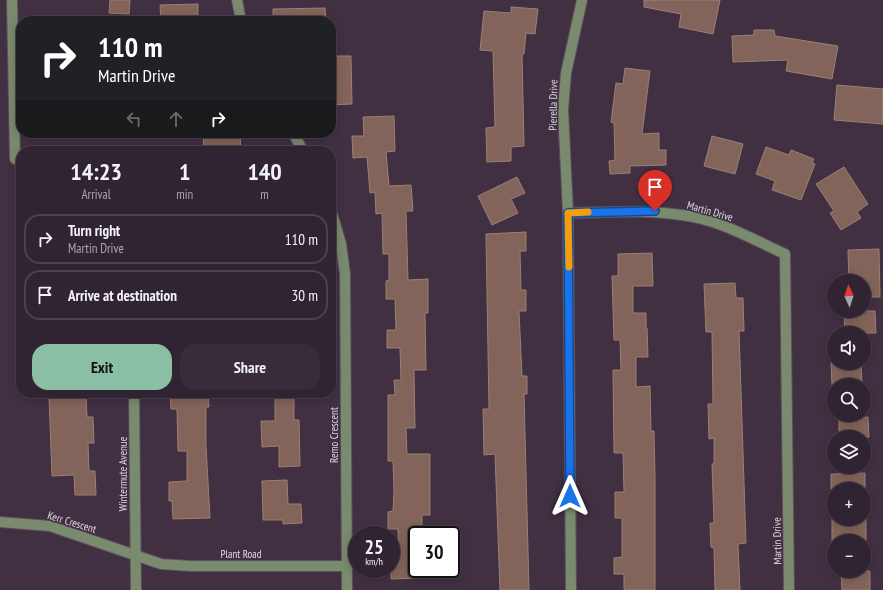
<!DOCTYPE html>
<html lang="en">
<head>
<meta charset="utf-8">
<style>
	:root { --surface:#312432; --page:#392c3a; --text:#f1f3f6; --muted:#a8a4ac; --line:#4c414d; --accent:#8abfa5 }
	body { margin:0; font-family:"PT Sans Narrow",sans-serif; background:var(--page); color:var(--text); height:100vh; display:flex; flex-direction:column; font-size:15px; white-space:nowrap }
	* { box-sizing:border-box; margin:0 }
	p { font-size:13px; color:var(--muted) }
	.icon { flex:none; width:22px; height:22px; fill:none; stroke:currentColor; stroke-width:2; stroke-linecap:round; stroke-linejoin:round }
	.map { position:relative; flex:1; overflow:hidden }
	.drawer { position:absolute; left:16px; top:146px; width:320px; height:252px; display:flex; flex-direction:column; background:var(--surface); border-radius:16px; box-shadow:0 2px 10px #0003,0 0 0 1px var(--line) }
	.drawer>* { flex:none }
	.top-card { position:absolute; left:16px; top:16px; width:320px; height:122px; border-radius:16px; box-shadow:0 2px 10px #0003,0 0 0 1px var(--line); background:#202124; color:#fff; overflow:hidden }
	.needle { width:26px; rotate:357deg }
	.buttons { position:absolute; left:827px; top:274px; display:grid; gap:8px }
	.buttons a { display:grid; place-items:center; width:44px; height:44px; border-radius:50%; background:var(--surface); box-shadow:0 2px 10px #0003,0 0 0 1px var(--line); font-size:20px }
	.speed { position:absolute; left:348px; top:526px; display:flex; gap:8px; font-size:20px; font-weight:700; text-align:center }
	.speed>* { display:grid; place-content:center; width:52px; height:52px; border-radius:50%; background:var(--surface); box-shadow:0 2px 10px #0003,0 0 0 1px var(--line); line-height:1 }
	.speed small { font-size:10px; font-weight:400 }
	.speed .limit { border:2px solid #111; border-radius:6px; background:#fff; color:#111 }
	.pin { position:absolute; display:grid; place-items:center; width:34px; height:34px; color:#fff; margin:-41px -17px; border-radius:50% 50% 50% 0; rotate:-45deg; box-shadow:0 0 4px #0007 }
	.pin .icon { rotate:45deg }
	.me { position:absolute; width:44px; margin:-22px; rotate:0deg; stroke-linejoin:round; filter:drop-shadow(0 0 3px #0008) }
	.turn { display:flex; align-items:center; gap:14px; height:84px; padding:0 16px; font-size:18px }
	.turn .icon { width:52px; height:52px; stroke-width:2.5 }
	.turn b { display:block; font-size:28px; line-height:34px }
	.lanes { display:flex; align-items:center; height:38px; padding:0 16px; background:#0003; justify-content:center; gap:20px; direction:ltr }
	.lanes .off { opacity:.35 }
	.eta { display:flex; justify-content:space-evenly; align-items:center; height:68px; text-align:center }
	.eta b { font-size:24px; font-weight:700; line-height:28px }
	.primary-button { display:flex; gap:8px; margin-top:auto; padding:8px 16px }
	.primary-button a { flex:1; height:46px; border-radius:16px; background:var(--accent); color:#111; font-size:16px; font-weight:700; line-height:46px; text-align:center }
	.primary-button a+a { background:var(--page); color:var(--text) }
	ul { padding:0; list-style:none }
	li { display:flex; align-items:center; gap:12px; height:50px; margin:0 8px 6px; padding:0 8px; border:2px solid var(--line); border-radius:16px }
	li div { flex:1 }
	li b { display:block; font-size:15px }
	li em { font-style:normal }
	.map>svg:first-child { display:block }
	.building { fill:#83645a; stroke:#9c7f75 }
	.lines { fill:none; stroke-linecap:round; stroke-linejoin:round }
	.minor-casing { stroke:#5e4e5f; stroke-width:12 }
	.minor { stroke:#798a6d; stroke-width:10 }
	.route-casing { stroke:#114b97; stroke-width:10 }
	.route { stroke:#1a73e8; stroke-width:7 }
	.slow { stroke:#f59e0b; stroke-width:7 }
	.labels { text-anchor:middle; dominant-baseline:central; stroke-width:3; stroke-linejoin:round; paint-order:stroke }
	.street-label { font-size:11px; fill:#e1d6e1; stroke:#413042 }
</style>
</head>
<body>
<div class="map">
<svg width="883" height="590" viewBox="0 0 883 590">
	<rect width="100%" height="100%" fill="#413042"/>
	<g class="building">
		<path d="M110,0H130L129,14L109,13Z"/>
		<path d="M644,0H720L713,34L679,27L681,14L644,7Z"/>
		<path d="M198,4V21H161L160,5Z"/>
		<path d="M511,7L538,9L535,34L526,33L524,54H522L524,146L511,147V161L487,162L486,128L495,127L493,51L480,50L484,11L511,13Z"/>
		<path d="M325,8L326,21H273V9Z"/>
		<path d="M754,30H774L775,36L838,46L832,79L786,71L788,60L733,62L732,36L754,35Z"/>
		<path d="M333,56H351L352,104L331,105Z"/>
		<path d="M625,68L650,71L642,134L659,133V150H666V165L630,166V173L610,174L609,161L615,160L614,123L611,122L616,83L623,84Z"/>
		<path d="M837,85L883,89V124L834,120Z"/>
		<path d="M394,116L395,151L386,152L389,186L411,185L413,211H406L408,280L428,279V313H425L426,370H414L415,428H406L407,454H430V515H422V529H417V578L391,579V559H399L398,529H388V512L393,511L394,491L393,461H388V395H395L394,380H401L400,348H387V330H396L395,299H386V281L389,280V254H383L382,213L376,214L375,192L370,193L367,157L353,158L352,136H364L363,117Z"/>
		<path d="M203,133H240L241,151H204Z"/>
		<path d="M712,136L743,144L735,174L704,166Z"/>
		<path d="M766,147L789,155L791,150L814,159L812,163L815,164L801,200L772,190L775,181L756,174Z"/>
		<path d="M844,167L868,204L857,212L861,218L841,230L830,213L834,211L816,184Z"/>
		<path d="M517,177L525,193L511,199L518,213L492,225L478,196Z"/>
		<path d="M526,232V251H520L521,290H526V311H519L522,376H527V394H524L529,590H500L495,454L484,455L483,409H489L486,234Z"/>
		<path d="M879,249L880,297H864V281H849L848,250Z"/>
		<path d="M652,253L653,286H633V313H646V328H647L648,357H636V387L650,386L651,431H654L655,477V590H625L624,589V574H614V558L622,557V518H615V492H624L623,453H614L613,370H621L620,340H614L612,276H618V254Z"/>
		<path d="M735,283L736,298H743L744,331H739L746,543L738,544L740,590H715L714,548L711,547L710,523H714L712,464H714V438L709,439L708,404H713L712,332H706L704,284Z"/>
		<path d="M844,311H875L876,333H845Z"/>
		<path d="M831,363H861L862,385H832Z"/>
		<path d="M170,393H208L209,407H206V446L210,518L173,519L172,501H169V482L187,481V451H178L177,409H171Z"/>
		<path d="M275,393H294V420H299L300,466L279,467V446L262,447L261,421H275Z"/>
		<path d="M86,396L87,417H93L94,443H88L89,471H95L96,495H75L74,475L52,476L49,397Z"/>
		<path d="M868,417L869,437H839V418Z"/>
		<path d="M865,473V489H831V474Z"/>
		<path d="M287,480L288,504H301L302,523L283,524V520H263L262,481Z"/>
		<rect x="832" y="519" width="34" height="22"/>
		<path d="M841,571H870V590H842Z"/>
	</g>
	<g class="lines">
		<g class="minor-casing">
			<g id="minor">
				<path d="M12,0L15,159"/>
				<path d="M237,0L241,21"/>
				<path d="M293,133L303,151"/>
				<path d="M331,210L341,244L345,274L347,590"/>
				<path d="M568,213C610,212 652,209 694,217C725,223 756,241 785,254L789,590"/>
				<path d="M134,393L136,590"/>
				<path d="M0,522L50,526L161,564L190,566H347"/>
				<path d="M571,590L568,213L563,109L566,73L582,0"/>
			</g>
		</g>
		<use href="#minor" class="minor"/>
	</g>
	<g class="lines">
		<g class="route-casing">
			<path id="route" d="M570,496L568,213L655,211"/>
		</g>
		<use href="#route" class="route"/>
		<path class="slow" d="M569,267L568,213L588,212"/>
	</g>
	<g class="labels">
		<g class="street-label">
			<text transform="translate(553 105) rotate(-89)">Pierella Drive</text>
			<text transform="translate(710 211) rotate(16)">Martin Drive</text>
			<text transform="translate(334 435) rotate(-90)">Remo Crescent</text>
			<text transform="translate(123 474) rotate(-90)">Wintermute Avenue</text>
			<text transform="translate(72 522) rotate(17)">Kerr Crescent</text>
			<text transform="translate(777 541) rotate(-91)">Martin Drive</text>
			<text x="241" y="554">Plant Road</text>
		</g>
	</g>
</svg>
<div class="buttons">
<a><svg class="needle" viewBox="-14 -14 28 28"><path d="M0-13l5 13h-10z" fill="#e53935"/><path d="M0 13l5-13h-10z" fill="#a8a4ac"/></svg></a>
<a><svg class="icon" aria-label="sound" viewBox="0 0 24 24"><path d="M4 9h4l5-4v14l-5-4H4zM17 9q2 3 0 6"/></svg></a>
<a><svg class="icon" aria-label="search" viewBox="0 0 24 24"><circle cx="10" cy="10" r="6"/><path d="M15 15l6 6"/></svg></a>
<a><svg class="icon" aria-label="layers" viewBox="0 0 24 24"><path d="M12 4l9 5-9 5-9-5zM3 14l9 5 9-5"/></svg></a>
<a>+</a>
<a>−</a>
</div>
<div class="speed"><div>25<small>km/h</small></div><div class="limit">30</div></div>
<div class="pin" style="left:655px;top:211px;background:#d93025"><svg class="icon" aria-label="arrive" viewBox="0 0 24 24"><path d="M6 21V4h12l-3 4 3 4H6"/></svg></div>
<svg class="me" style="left:570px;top:496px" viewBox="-20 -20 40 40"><path d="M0-17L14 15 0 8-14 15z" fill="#1a73e8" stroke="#fff" stroke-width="4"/></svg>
<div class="top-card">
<div class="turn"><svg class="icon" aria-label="right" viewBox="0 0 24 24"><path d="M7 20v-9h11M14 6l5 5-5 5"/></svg><div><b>110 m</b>Martin Drive</div></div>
<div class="lanes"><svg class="icon off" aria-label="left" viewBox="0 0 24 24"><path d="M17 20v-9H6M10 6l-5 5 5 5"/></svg><svg class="icon off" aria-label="ahead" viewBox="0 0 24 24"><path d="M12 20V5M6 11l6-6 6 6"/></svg><svg class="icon" aria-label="right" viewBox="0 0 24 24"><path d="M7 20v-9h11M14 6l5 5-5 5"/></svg></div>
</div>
<section class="drawer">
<div class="eta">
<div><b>14:23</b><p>Arrival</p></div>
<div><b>1</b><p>min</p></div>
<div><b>140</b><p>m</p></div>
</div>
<ul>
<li><svg class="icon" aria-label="right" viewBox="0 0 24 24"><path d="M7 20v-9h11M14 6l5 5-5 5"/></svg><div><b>Turn right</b><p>Martin Drive</p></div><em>110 m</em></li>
<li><svg class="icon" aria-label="arrive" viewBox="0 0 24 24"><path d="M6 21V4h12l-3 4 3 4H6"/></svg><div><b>Arrive at destination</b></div><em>30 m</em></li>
</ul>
<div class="primary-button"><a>Exit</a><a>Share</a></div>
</section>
</div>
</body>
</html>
